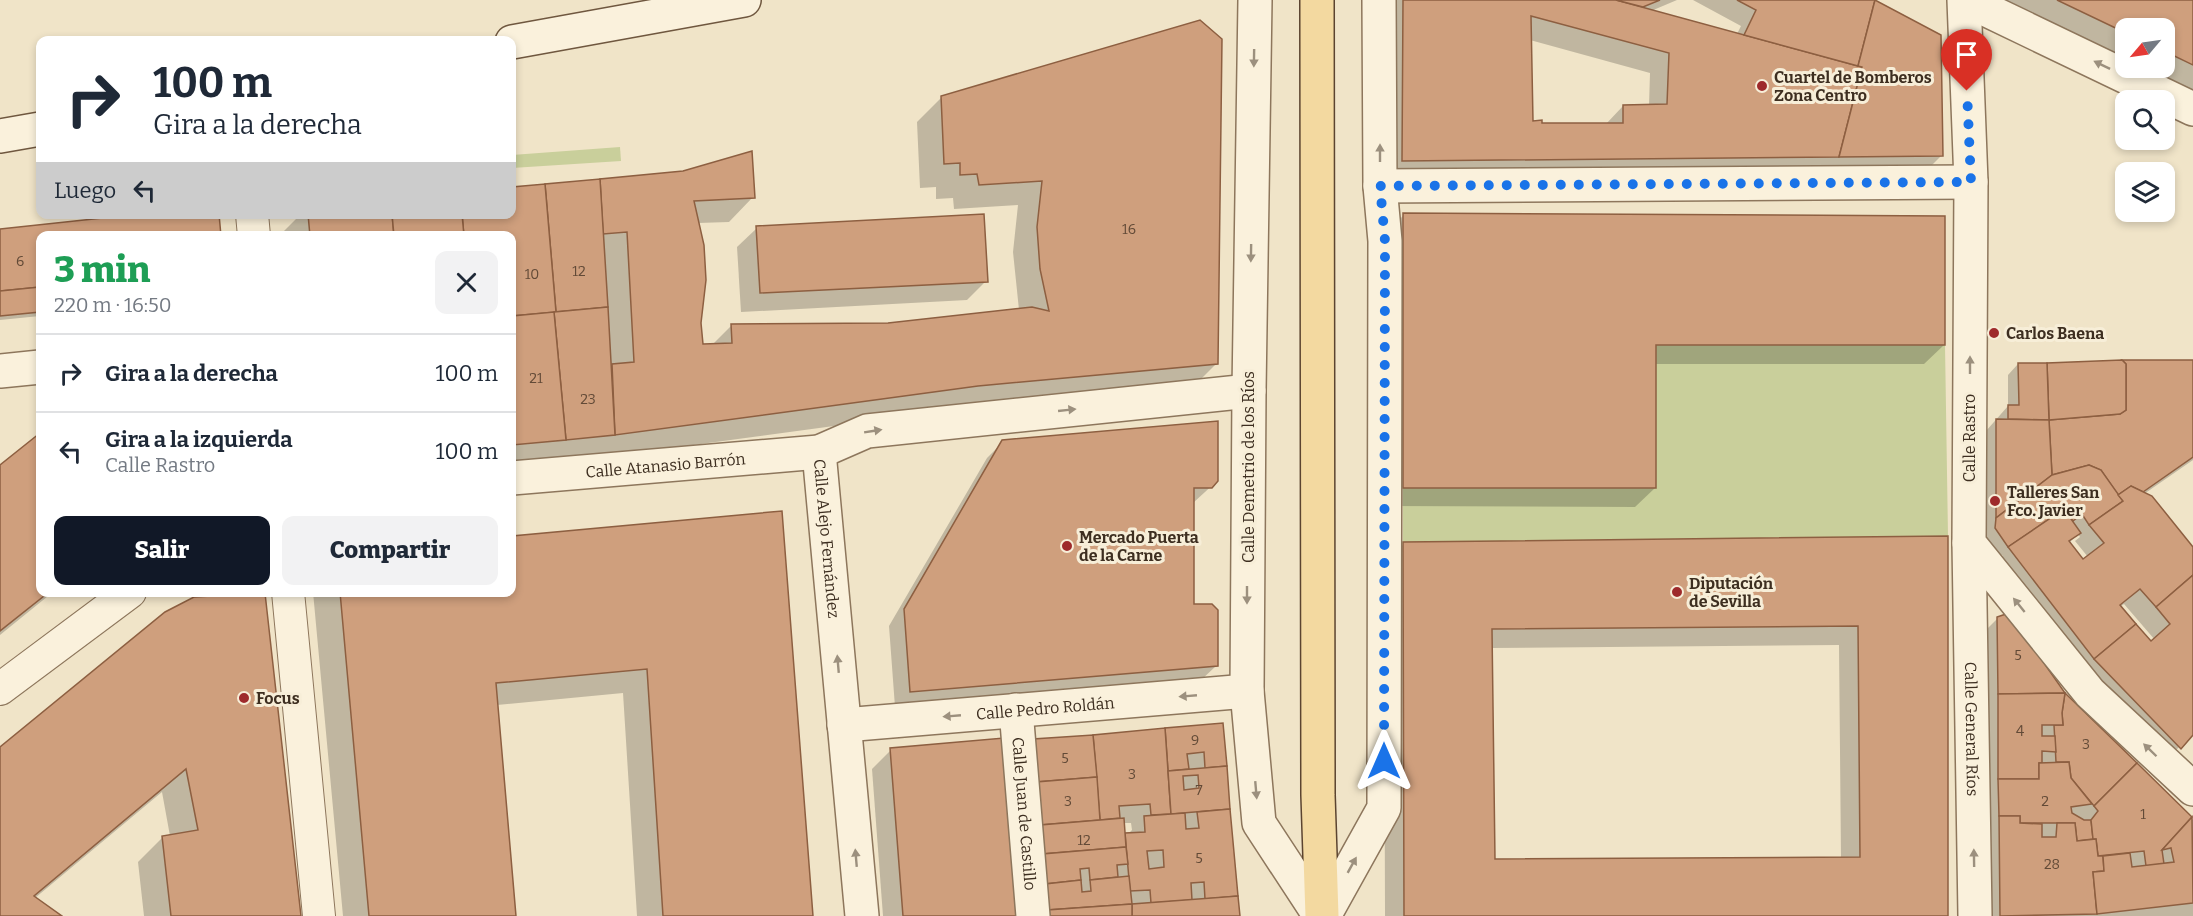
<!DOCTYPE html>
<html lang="es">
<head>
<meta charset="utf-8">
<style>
	:root { --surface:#fff; --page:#f2f2f3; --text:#1f2937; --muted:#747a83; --line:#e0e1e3; --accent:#111827 }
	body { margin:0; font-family:Bitter,serif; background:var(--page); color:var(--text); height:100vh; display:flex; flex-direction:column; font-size:22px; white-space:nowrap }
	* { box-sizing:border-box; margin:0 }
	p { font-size:20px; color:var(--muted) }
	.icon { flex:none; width:33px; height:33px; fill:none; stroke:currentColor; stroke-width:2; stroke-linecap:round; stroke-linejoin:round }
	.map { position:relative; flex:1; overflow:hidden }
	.sheet { position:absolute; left:36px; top:231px; width:480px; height:366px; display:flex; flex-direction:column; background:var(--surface); border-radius:12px; box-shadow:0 3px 9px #0003 }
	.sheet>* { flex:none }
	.guide { position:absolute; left:36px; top:36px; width:480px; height:183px; border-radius:12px; box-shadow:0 3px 9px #0003; background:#fff; color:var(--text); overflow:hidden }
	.needle { width:39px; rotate:241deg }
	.fabs { position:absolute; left:2115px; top:18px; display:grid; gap:12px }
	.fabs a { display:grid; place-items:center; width:60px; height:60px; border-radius:12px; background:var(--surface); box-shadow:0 3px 9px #0003; font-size:30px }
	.pin { position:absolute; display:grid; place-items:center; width:51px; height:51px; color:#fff; margin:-62px -26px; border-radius:50% 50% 50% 0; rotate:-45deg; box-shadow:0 0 6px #0007 }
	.pin .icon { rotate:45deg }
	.me { position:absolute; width:66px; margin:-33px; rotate:0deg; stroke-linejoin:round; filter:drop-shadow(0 0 4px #0008) }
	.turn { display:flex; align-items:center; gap:21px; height:126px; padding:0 18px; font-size:27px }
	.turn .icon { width:78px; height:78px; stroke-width:2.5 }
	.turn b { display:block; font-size:42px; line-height:51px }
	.then { display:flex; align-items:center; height:57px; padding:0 18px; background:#0003; gap:12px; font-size:22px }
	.round { display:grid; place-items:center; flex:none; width:63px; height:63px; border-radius:12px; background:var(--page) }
	.summary { display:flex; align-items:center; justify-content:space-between; height:102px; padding:0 18px }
	h1 { font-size:36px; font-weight:800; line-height:45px; color:#1e9e55 }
	.primary-button { display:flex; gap:12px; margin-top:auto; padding:12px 18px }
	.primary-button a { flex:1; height:69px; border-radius:12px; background:var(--accent); color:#fff; font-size:24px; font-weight:800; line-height:69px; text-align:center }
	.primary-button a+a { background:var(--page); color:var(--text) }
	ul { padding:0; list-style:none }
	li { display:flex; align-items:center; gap:18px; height:78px; padding:0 18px; border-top:2px solid var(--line) }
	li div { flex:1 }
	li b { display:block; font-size:22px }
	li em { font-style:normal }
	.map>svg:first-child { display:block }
	.green { fill:#c9cf9b }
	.shadow { fill:#0003; fill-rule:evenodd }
	.building { fill:#cf9f7d; stroke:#8d5f41; stroke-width:1.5; fill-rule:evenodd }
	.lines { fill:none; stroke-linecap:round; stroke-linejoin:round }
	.pedestrian-casing { stroke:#8d765c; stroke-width:34 }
	.minor-casing { stroke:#8d765c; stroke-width:36 }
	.secondary-casing { stroke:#6f573f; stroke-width:36 }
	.primary-casing { stroke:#5b4430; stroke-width:36 }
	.pedestrian { stroke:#faf1dc; stroke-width:32 }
	.minor { stroke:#faf1dc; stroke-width:33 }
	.secondary { stroke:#faf1dc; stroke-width:33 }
	.primary { stroke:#f3d9a0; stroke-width:33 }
	.oneway { fill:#9c907e }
	.route { stroke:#1a73e8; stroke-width:10; stroke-dasharray:0 18 }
	.poi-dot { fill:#9e2a2b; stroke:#f7eed8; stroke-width:2 }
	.labels { text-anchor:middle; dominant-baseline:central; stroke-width:6; stroke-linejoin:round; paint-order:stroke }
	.number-label { font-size:14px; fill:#624a37 }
	.poi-label { font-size:16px; font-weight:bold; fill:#3d2e20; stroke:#f7eed8; text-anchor:start }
	.street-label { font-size:16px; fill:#3d2e20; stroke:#f7eed8 }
</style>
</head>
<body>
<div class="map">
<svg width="2193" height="916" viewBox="0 0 2193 916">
	<rect width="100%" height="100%" fill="#f0e4c8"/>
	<g class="green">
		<path d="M620,147L621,161L512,168V155Z"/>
		<path d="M1656,345H1945L1948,536L1403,542V488H1656Z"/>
	</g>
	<g class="shadow">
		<path d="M1384,0H1677L1651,11L1737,34L1741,26L1693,0H1872L1942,155L1926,171L1383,180ZM1530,40L1650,73L1649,106H1623L1606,124L1541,125L1532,123Z"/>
		<path d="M1997,0H2193V93L2139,68H2164V28H2126V61Z"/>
		<path d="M1200,22L1217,363L1192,388L952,410L589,459L512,466V236H283V232L301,214H512V189L683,173L753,197L729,222L698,223L702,346L712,345L732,325L888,324L1019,310L1013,252L1018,205L954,209L953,198L936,199V187L920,188L917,122L942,97Z"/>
		<path d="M1404,215L1944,345L1924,364H1655V488L1635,507L1384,506V234Z"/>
		<path d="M757,228L986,281L967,300L741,312L737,247Z"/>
		<path d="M0,231L40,236V316L0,320Z"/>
		<path d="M2193,362V460L2144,494L2193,550V732L2164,763L1994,564L2003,555L1997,557L1985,539L1986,431L2008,406V375L2018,364ZM2078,534L2080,537L2075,541L2088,557L2083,561L2069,543ZM2124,604L2155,640L2151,643L2120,607Z"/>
		<path d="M40,435V592H53L0,635V467Z"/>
		<path d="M1003,442L1217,481L1193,503V605L1216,666L1200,681L895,707L889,626L987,458Z"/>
		<path d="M780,513L812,916H637L623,693L497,705L515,916H343L313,592H512V538Z"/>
		<path d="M1947,537L1946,916H1385L1384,563L1404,544ZM1839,645L1841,858L1493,860L1491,648Z"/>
		<path d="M194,599L299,916H144L138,862L163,837L170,836L162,792L35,898L60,916H0V749Z"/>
		<path d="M1998,618L2064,694L2193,820V916H1976L1973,643Z"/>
		<path d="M1222,725L1238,916H1028L1018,756ZM1123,823H1131L1132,830L1127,835H1124Z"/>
		<path d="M891,750L1018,916H883L872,769Z"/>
	</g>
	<g class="building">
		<path d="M1403,0H1616L1862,67L1839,157L1402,161ZM1531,16L1669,53L1667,104L1623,105V123H1542V120L1533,121Z"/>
		<path d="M1616,0H1660L1643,7Z"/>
		<path d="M1737,0H1875L1858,66L1744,35L1756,10Z"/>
		<path d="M1875,0L1941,35L1943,156L1839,157L1862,67L1858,66Z"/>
		<path d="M2057,0H2193V65L2164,51V28H2126V33Z"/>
		<path d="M1200,20L1222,39L1218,364L978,386L615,435L612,364L634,362L627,232L603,234L600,179L683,171L752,151L755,198L694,201L704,245L706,280L701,323L703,344L732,343L731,324L888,323L1032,307L1049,311L1040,269L1037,227L1042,181L979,185L977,174L960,175V163L944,164L941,96Z"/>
		<path d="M600,179L608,307L556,312L545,184Z"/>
		<path d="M545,184L556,312L512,316V236H464L462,214H512V187Z"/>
		<path d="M1403,213L1945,216V345H1656V488H1403Z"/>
		<path d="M140,214H219L221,236H40V287L0,291V229Z"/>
		<path d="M308,214H392L394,236H310Z"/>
		<path d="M392,214H462L464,236H394Z"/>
		<path d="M984,214L988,282L760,293L756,226Z"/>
		<path d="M40,287V312L0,316V291Z"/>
		<path d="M608,307L615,435L566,440L554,312Z"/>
		<path d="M554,312L566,440L512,445V316Z"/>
		<path d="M2122,360H2193V457L2143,492L2131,486L2118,495L2101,470L2089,465L2052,475L2049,420L2120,414L2126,410V364Z"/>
		<path d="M2122,360L2126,364V410L2120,414L2049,420L2047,363Z"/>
		<path d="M2018,363H2047L2049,420L2008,419V405H2019Z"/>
		<path d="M1996,419L2049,420L2052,475L1996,518Z"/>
		<path d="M1218,421V481L1212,488H1194V604H1212L1218,610V666L910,692L904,609L1002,440Z"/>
		<path d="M40,433V592H49L0,631V465Z"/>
		<path d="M2089,465L2101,470L2123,501L2089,525L2082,514L2073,521L2064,509L2008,547L1995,528L1996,518L2052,475Z"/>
		<path d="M2131,486L2152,496L2193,547V575L2156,607L2140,589L2120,605L2136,624L2094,659L2008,547L2064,509L2081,533L2069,541L2083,559L2104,543L2089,525L2123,501L2118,495Z"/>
		<path d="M782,511L813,916H663L647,669L496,683L516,916H369L340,592H512V536Z"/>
		<path d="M1948,536V916H1404L1403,542ZM1858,626L1860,857L1495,859L1492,629Z"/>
		<path d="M2193,575V735L2181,749L2094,659L2136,624L2151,641L2170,624L2156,607Z"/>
		<path d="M265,593L301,916H171L162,836L198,830L186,769L34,896L62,916H0V747L165,612L194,597Z"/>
		<path d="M2009,613L2065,693L1998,694L1997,617Z"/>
		<path d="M2065,693L2137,763L2094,806L2071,778L2069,762H2056L2054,725H2063L2062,713Z"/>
		<path d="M2065,693L2062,713L2063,725H2042V736H2055L2056,752L2042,751V763H2039V779H1998V694Z"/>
		<path d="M1223,723L1227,766L1205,768L1204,752L1187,754L1189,769L1168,771L1165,728Z"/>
		<path d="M1165,728L1171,814L1151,815L1150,804L1119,806L1120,818L1100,820L1093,735Z"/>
		<path d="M1093,735L1097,777L1036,782L1033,739Z"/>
		<path d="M1004,738L1020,916H903L890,748Z"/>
		<path d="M2069,762L2071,778L2092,804L2071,807L2072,813L2084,820H2091L2093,839L2077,841L2075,823H2020V816H1999L1998,779H2039V763Z"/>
		<path d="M2137,763L2192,817L2162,850L2164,864L2146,866L2144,851L2098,856L2096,839H2093L2091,820L2098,811L2094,806Z"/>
		<path d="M1227,766L1230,809L1171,814L1168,771ZM1198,775L1199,788L1184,790L1183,776Z"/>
		<path d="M1097,777L1100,820L1040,825L1036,782Z"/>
		<path d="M1230,809L1238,896L1205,899L1204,882L1191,883L1192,900L1151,903L1150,890L1130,891L1125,833L1145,832L1144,816L1185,813L1186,829L1199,828L1197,812ZM1163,850L1164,867L1149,869L1147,851Z"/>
		<path d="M1999,816H2020V823L2042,824V837H2056L2057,823H2075L2077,841L2096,839L2098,856H2103L2104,871L2093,872L2097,914L2000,916Z"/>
		<path d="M2192,817L2193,903L2097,914L2093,872L2104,871L2103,856L2130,853L2132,867L2174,862L2171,848L2162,850Z"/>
		<path d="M1124,818L1126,847L1042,854L1040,825Z"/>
		<path d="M1126,847L1128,864L1117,865L1118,877L1090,880L1089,868L1080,869L1081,880L1045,884L1042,854Z"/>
		<path d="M1129,876L1132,904L1047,910L1045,884L1081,880L1082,892L1091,891L1090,880Z"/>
		<path d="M1238,896L1240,916H1132V904Z"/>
		<path d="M1132,904V916H1048L1047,910Z"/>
	</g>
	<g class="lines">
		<g class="pedestrian-casing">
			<g id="pedestrian">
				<path d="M252,214L254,236"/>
				<path d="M288,592L319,916"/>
				<path d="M0,689L130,592"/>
			</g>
		</g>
		<g class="minor-casing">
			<g id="minor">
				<path d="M1255,0L1249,391L1247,691L1259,823L1320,916"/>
				<path d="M1964,0L1971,182L1969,543L2090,693L2193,789"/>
				<path d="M1966,0L2193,109"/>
				<path d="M1380,186L1971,182"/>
				<path d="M0,371L40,367"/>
				<path id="s1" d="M819,452L862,916"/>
				<path id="s2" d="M512,478L819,452L867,431L1249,391"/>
				<path id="s3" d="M1969,543L1975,916"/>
				<path id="s4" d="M1016,710L1033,916"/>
				<path id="s5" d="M844,725L1247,691"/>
				<path d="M1324,916L1384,808L1385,241L1380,186L1379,0"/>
			</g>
		</g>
		<g class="secondary-casing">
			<g id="secondary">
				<path d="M512,42L744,0"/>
				<path d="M0,136L40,129"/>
			</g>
		</g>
		<g class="primary-casing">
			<path id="primary" d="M1317,0L1318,795L1322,916"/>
		</g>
		<use href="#pedestrian" class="pedestrian"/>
		<use href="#minor" class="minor"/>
		<use href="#secondary" class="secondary"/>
		<use href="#primary" class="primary"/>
	</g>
	<defs><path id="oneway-solid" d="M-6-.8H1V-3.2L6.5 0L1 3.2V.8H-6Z" transform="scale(1.5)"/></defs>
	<g class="oneway">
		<use href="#oneway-solid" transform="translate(1254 58) rotate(91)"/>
		<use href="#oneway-solid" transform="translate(2102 65) rotate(-154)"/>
		<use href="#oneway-solid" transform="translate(1380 153) rotate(-90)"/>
		<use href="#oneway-solid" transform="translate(1251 253) rotate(91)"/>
		<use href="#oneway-solid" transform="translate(1970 365) rotate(-90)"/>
		<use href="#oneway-solid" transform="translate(1067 410) rotate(-6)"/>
		<use href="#oneway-solid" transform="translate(873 431) rotate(-9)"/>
		<use href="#oneway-solid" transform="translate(1247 595) rotate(90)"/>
		<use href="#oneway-solid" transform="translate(2019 605) rotate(-129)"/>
		<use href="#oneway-solid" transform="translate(838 664) rotate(-95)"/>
		<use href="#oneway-solid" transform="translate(1188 696) rotate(175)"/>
		<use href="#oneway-solid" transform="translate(952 716) rotate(175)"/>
		<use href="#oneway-solid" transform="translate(2150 750) rotate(-136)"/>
		<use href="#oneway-solid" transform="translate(1256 790) rotate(85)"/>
		<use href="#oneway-solid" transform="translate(856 858) rotate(-95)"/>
		<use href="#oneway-solid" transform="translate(1974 858) rotate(-91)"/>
		<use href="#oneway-solid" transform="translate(1352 865) rotate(-61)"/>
	</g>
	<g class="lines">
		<path class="route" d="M1384,761L1385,241L1380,186L1971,182L1967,91"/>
	</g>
	<g class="poi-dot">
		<circle cx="1762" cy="86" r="6"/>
		<circle cx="1994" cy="333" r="6"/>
		<circle cx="1995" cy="501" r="6"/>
		<circle cx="1067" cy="546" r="6"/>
		<circle cx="1677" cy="592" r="6"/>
		<circle cx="244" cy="698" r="6"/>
	</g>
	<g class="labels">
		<g class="number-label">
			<text x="1129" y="229">16</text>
			<text x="20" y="261">6</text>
			<text x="579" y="271">12</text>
			<text x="532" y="274">10</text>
			<text x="536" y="378">21</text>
			<text x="588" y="399">23</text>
			<text x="2018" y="655">5</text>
			<text x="2020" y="731">4</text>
			<text x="1195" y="740">9</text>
			<text x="2086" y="744">3</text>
			<text x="1065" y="758">5</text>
			<text x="1132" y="774">3</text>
			<text x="1199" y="790">7</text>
			<text x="1068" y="801">3</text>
			<text x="2045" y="801">2</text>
			<text x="2143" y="814">1</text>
			<text x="1084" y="840">12</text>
			<text x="1199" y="858">5</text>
			<text x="2052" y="864">28</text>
		</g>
		<g class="poi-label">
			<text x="1774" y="77">Cuartel de Bomberos<tspan x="1774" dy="18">Zona Centro</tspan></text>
			<text x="2006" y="333">Carlos Baena</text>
			<text x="2007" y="492">Talleres San<tspan x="2007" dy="18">Fco. Javier</tspan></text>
			<text x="1079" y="537">Mercado Puerta<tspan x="1079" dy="18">de la Carne</tspan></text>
			<text x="1689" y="583">Diputación<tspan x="1689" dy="18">de Sevilla</tspan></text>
			<text x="256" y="698">Focus</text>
		</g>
		<g class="street-label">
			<text transform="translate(1969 438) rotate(-90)">Calle Rastro</text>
			<text stroke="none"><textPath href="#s2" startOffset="154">Calle Atanasio Barrón</textPath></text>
			<text transform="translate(1248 467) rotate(-90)">Calle Demetrio de los Ríos</text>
			<text stroke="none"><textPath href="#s1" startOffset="87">Calle Alejo Fernández</textPath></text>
			<text stroke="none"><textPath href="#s5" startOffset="202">Calle Pedro Roldán</textPath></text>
			<text stroke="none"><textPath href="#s3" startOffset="186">Calle General Ríos</textPath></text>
			<text stroke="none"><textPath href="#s4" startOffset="104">Calle Juan de Castillo</textPath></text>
		</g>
	</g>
</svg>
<div class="fabs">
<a><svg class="needle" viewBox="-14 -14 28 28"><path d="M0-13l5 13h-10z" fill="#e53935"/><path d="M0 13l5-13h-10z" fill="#747a83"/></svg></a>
<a><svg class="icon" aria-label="search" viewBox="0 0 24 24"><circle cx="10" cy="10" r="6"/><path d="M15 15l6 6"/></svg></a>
<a><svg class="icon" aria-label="layers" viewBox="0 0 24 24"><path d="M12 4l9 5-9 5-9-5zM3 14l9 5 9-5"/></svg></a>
</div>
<div class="pin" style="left:1967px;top:91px;background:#d93025"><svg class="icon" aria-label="arrive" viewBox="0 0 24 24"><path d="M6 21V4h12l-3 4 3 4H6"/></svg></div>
<svg class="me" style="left:1384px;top:761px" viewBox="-20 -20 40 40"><path d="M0-17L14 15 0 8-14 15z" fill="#1a73e8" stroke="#fff" stroke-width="4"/></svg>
<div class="guide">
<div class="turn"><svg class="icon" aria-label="right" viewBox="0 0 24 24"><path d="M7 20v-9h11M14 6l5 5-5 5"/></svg><div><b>100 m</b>Gira a la derecha</div></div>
<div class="then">Luego<svg class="icon" aria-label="left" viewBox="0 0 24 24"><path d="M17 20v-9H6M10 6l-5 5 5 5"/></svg></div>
</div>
<section class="sheet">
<div class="summary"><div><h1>3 min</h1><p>220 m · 16:50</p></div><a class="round"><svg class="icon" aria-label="close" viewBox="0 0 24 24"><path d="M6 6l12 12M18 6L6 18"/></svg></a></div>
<ul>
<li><svg class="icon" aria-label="right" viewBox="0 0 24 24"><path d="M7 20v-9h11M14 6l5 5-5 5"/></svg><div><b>Gira a la derecha</b></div><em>100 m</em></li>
<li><svg class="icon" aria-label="left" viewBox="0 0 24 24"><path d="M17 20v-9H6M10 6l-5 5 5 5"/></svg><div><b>Gira a la izquierda</b><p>Calle Rastro</p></div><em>100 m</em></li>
</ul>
<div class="primary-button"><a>Salir</a><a>Compartir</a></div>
</section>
</div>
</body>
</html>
